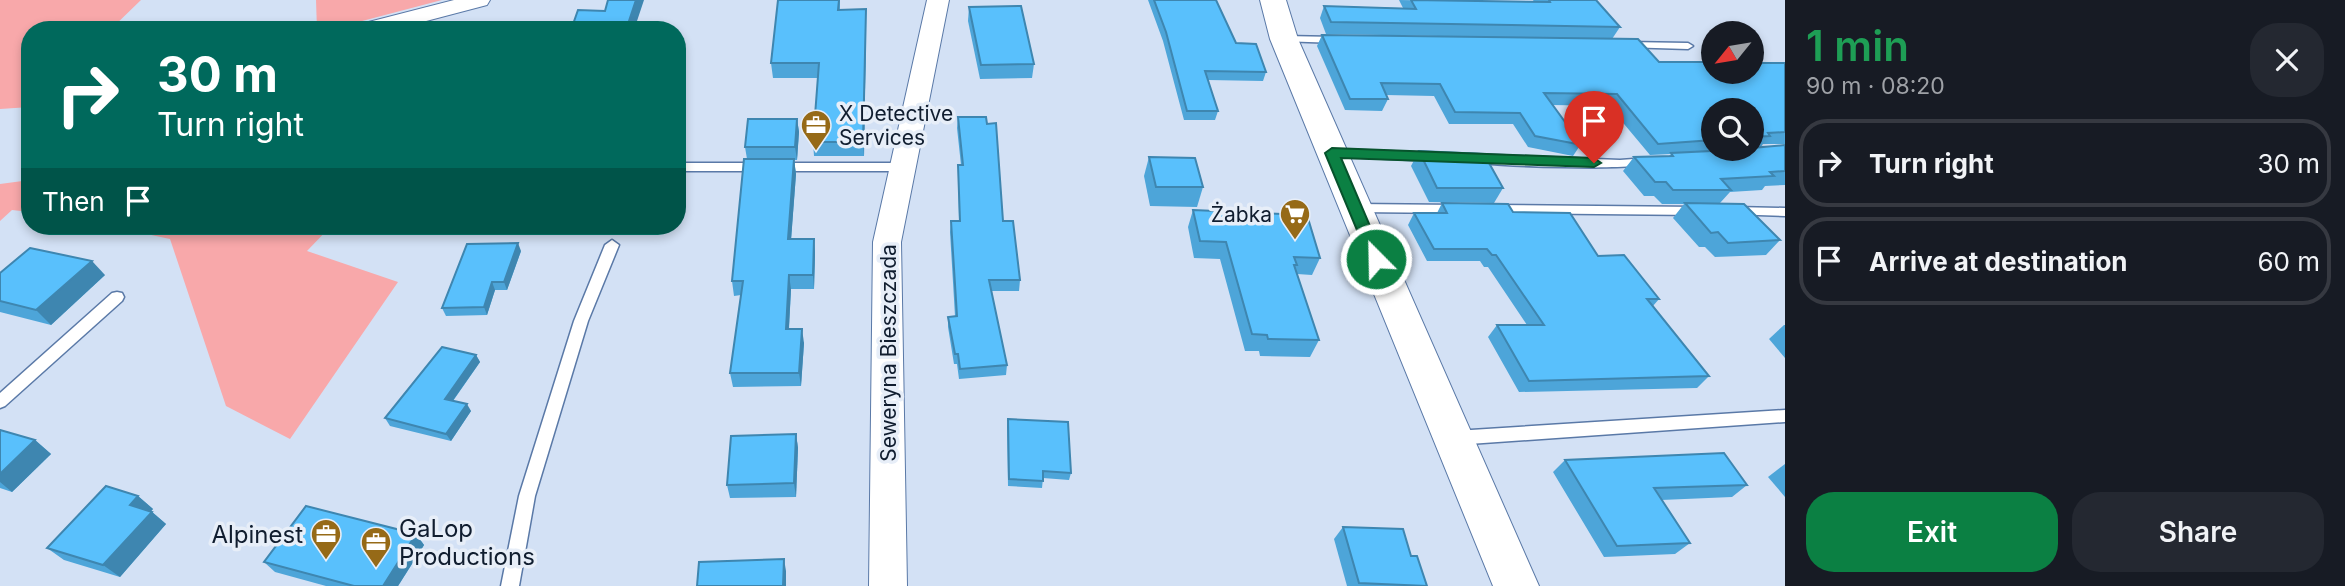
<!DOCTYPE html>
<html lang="en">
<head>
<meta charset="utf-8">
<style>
	:root { --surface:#171b24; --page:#242831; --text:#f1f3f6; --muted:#9ea1a6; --line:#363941; --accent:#0b8043 }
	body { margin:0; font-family:Inter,sans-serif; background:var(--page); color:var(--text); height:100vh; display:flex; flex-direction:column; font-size:26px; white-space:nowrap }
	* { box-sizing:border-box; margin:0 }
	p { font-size:23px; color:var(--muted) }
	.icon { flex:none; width:38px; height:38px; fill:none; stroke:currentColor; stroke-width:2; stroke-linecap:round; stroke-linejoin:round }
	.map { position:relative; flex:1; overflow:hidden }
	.drawer { display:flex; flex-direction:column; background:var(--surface); width:560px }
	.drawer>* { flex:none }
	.banner { position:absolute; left:21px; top:21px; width:665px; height:214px; border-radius:28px; box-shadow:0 4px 10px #0003; background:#00695c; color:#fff; overflow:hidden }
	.needle { width:46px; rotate:240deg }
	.tools { position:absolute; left:1701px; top:21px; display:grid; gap:14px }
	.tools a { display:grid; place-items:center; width:63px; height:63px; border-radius:50%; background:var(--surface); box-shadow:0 4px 10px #0003; font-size:35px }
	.pin { position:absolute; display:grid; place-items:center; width:60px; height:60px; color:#fff; margin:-72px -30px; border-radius:50% 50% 50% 0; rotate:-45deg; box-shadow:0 0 7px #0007 }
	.pin .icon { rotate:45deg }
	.me { position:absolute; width:77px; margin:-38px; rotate:337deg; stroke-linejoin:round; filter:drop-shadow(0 0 5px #0008) }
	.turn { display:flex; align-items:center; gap:24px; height:147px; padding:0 21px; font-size:32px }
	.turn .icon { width:91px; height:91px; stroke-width:2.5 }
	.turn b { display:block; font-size:49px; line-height:60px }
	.then { display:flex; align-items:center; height:66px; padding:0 21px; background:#0003; gap:14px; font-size:26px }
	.round { display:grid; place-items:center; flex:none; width:74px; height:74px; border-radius:28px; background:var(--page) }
	.overview { display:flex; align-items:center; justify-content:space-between; height:119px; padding:0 21px }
	h1 { font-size:42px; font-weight:600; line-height:52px; color:#1e9e55 }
	.button { display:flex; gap:14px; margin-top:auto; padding:14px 21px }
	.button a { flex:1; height:80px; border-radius:28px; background:var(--accent); color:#fff; font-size:28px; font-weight:600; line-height:80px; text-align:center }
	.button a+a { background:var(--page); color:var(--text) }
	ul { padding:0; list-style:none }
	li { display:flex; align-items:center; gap:21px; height:88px; margin:0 14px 10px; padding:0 7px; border:4px solid var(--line); border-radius:28px }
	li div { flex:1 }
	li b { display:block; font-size:26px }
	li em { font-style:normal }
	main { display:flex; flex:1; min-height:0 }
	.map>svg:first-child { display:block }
	.green { fill:#f8a8aa }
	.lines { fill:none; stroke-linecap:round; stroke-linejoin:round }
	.service-casing { stroke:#5a79a7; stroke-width:3 }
	.minor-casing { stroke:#5a79a7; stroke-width:2 }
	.tertiary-casing { stroke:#5a79a7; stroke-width:2 }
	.service { fill:#fff; fill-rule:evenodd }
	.minor { fill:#fff; fill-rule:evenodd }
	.tertiary { fill:#fff; fill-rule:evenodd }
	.wall { fill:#4da5d9; fill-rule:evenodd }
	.shaded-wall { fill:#3e86b0 }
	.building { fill:#59c0fc; stroke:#3e86b0; stroke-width:2 }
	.route { fill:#0b8043; stroke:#07532c; stroke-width:2 }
	.labels { text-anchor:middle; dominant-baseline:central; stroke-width:7; stroke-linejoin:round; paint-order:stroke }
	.poi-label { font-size:21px; fill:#101d2f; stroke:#e7eef8; text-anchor:start }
	.street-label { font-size:21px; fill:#101d2f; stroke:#e7eef8 }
	.near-poi-label { font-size:24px; fill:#101d2f; stroke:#e7eef8; text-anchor:start }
</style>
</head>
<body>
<main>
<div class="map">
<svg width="1785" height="586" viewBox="0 0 1785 586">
	<rect width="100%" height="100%" fill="#d3e1f5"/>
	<g class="green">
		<path d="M0,0H141L110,30H30V107L0,109Z"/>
		<path d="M316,0H442L328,30H317Z"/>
		<path d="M30,180V212L12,210L0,221V184Z"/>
		<path d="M109,226H331L307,251L398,282L290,439L226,406L170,239Z"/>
	</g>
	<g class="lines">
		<g class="service-casing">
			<g id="service">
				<path d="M1284,36L1337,37L1342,40L1337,43L1280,41L1279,39Z"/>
				<path d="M1627,42L1688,43L1693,46L1688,49L1623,47L1622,45Z"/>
				<path d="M1332,149L1434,153L1440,157L1434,161L1328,156L1326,153L1328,150Z"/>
				<path d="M1468,154L1620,160L1647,158L1653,162C1642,172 1486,166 1464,161L1462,158Z"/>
				<path d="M677,163H905L911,167L905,171H677Z"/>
				<path d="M1355,204L1459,205L1465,209L1459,213L1355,212L1349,208Z"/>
				<path d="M1493,205L1697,207L1703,211L1697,215L1493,213L1487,209Z"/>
				<path d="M1734,207L1785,208V216L1729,214L1728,211Z"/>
				<path d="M612,240L619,245L588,321L535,496L519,586H501L519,496L574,321L605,245Z"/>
				<path d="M117,292L122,293L124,297L122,301L5,406L0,408V393L112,293Z"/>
				<path d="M1785,410V422L1455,445L1449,443L1447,438L1449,433L1455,431Z"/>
			</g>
		</g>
		<g class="minor-casing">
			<g id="minor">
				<path d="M454,0H490L487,5L392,30H354L357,25Z"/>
				<path d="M927,0H949L901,242L907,586H869L873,242Z"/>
			</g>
		</g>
		<g class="tertiary-casing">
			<path id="tertiary" d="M1260,0H1286L1298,39L1539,586H1493L1270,39Z"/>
		</g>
		<use href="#service" class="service"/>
		<use href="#minor" class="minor"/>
		<use href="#tertiary" class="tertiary"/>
	</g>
	<g class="wall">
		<path d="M778,0H840V10L866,24L864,156H814L813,142L818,78H773L771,63Z"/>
		<path d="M1148,0H1216L1236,43L1266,72L1263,81L1208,80L1218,111L1215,120H1184L1163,41Z"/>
		<path d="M1399,0L1534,2L1533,0H1596L1620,27L1612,39L1659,62L1785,63V144H1763L1761,147L1785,145V185L1765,186L1762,190L1730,192L1720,203L1780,240L1766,255L1715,257L1705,247H1699L1673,218L1684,204H1662L1654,196H1644L1623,171L1634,157L1669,156L1671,154L1650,155L1609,106L1553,105L1581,144L1573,156L1528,147L1513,124H1449L1434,96L1386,95L1388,99L1382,111L1345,110L1317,46L1322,35L1495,37L1326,34L1320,18L1324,6L1403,8ZM1713,110H1752V149H1713Z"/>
		<path d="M969,7L1034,64L1032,78L980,79L968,21Z"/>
		<path d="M958,117L1003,221L1020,280L1019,291H991L1007,365L1006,375L959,379L957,364H954L948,327V317L955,316L950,232L951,221H959L958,176V165H961L957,128Z"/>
		<path d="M797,119L799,132L797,160H794L796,174L791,239H814L815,253L814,289H791L789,329L804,343L801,386L733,387L730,373L741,295L734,296L732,281L747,159L745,147Z"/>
		<path d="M1419,151L1503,188L1494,203L1429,202L1411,166Z"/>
		<path d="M1149,157L1203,187L1197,207L1150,206L1144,176Z"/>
		<path d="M1442,203L1513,212L1598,256L1659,299L1653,306L1709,376L1697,388L1519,392L1488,337L1497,325H1527L1488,267H1484L1480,261H1427L1408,225L1414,213H1437Z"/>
		<path d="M1193,210L1320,258L1312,275L1297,274L1319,340L1310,357L1260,356L1259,351H1245L1220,259L1194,258L1188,227Z"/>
		<path d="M521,251L507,290H495L487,315L446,316L442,308Z"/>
		<path d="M0,273L105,275L51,325L0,312Z"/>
		<path d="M1784,325H1785V358L1769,339Z"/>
		<path d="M476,355L480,362L453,401L471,411L451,441L390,426L385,418Z"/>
		<path d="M1008,419L1071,473L1069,480L1043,478L1042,488L1008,486L1007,426Z"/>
		<path d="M0,430L35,440L51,454L12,492L0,488Z"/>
		<path d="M796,434L798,448L796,497L730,498L727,485Z"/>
		<path d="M1565,460L1747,485L1732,497L1661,500L1690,543L1675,554L1604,557L1553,472Z"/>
		<path d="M1785,464V497L1768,477Z"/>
		<path d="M138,496L153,509L151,511L166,524L120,577L64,560L47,548Z"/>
		<path d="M1343,527L1411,556L1427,586H1347L1334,539Z"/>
		<path d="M416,534L424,545L398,586H326L275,572L264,562Z"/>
	</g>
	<g class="shaded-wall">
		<path d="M636,0H644L634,30H626Z"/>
		<path d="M866,9V24L864,156L863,142Z"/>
		<path d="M797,119L799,132L797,160L795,147Z"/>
		<path d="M794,159L796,174L790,254L788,239Z"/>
		<path d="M814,239L815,253L814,289L813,275Z"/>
		<path d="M518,243L521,251L507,290L504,282Z"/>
		<path d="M92,261L105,275L51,325L36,310Z"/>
		<path d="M789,275L791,289L788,343L786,329Z"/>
		<path d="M492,282L495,290L487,315L484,307Z"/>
		<path d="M802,329L804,343L801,386L799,373Z"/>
		<path d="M476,355L480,362L449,406L445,399Z"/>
		<path d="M467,404L471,411L451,441L446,434Z"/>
		<path d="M796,434L798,448L796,497L794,483Z"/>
		<path d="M35,440L51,454L12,492L0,482V474Z"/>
		<path d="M138,496L153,509L145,518L130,505Z"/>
		<path d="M152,512L166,524L120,577L103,565Z"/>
		<path d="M416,534L424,545L398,586H383Z"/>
		<path d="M784,559L786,571V586H783Z"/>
	</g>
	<g class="building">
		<path d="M608,0H636L626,30H571L578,10L605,11Z"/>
		<path d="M778,0H839L838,10L866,9L863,142H813L819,63H771Z"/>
		<path d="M1154,0H1216L1236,43L1256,44L1266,72L1205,71L1218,111H1187L1166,32Z"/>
		<path d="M1411,0L1550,2L1549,0H1596L1620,27L1331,22L1324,6L1416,9Z"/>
		<path d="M1021,6L1034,64L981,65L969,7Z"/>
		<path d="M1322,35L1638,39L1659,62H1713V72H1752V63H1785V132L1768,133L1770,136L1752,137V110H1713V140L1658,144L1617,94L1544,93L1581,144H1577L1535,136L1520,113L1455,112L1440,84L1381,83L1388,99H1350Z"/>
		<path d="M958,117H986L987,124L996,123L1003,221H1013L1020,280H989L1007,365L960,369L958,354H955L948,317L957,316L951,221H960L958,165H963Z"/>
		<path d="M748,119H797L795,147H745Z"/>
		<path d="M1785,145V171L1770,172L1774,176L1721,179L1731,190H1673L1666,182H1655L1634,157L1673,156L1671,153L1752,149V148Z"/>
		<path d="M1419,151L1484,154L1503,188H1437Z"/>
		<path d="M1149,157L1195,158L1203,187H1156Z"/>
		<path d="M744,159H794L788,239H814L813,275H789L786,329H802L799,373H730L743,281H732Z"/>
		<path d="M1442,203L1508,204L1513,212L1570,213L1598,256L1624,255L1659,299H1647L1709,376L1529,381L1497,325H1544L1496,255H1492L1487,249H1434L1414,213H1447Z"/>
		<path d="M1685,203L1744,204L1780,240L1728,243L1718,232L1711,233Z"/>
		<path d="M1193,210L1307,215L1320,258L1294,257L1297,265H1294L1319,340L1268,339L1267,335L1252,334L1226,242L1200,241Z"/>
		<path d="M518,243L504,282H492L484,307L442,308L467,244Z"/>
		<path d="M30,248L92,261L36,310L0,301V273Z"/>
		<path d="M442,347L476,355L445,399L467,404L446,434L385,418Z"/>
		<path d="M1008,419L1068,422L1071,473L1043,471V481L1009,479Z"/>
		<path d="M0,430L35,440L0,474Z"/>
		<path d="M796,434L794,483L727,485L731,436Z"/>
		<path d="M1724,453L1747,485L1654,488L1690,543L1617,546L1565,460Z"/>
		<path d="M106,486L138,496L130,505L152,512L103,565L47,548Z"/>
		<path d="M306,506L416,534L383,586H354L264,562Z"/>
		<path d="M1343,527L1403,529L1411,556H1417L1427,586L1359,583Z"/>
		<path d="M784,559L783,586H697L699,562Z"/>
	</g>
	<path class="route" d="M1332,148L1594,158L1601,163L1594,167L1341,158L1384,259L1376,264L1369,259L1325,153Z"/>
	<defs>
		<g id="office-pin" transform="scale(1.575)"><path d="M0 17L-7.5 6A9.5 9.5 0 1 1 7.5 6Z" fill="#966a17" stroke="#e7eef8"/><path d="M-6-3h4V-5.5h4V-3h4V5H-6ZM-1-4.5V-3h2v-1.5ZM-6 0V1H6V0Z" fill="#fff"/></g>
		<g id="supermarket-pin" transform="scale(1.575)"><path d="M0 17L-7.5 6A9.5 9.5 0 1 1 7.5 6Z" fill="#966a17" stroke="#e7eef8"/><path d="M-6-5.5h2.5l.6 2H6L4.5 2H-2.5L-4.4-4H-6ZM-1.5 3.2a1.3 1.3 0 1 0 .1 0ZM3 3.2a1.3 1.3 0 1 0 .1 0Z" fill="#fff"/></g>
	</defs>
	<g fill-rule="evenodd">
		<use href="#office-pin" x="816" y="125"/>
		<use href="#supermarket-pin" x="1295" y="214"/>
		<use href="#office-pin" x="326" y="534"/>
		<use href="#office-pin" x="376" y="542"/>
	</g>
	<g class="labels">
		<g class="poi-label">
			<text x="839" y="113">X Detective<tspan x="839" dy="24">Services</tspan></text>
			<text x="1272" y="214" text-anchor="end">Żabka</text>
		</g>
		<g class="street-label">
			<text transform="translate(888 353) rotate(-90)">Seweryna Bieszczada</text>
		</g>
		<g class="near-poi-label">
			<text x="399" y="528">GaLop<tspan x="399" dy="28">Productions</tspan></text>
			<text x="303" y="534" text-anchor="end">Alpinest</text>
		</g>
	</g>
</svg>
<div class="tools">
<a><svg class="needle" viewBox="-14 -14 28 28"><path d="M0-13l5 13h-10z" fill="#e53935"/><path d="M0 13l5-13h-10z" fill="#9ea1a6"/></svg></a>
<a><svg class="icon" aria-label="search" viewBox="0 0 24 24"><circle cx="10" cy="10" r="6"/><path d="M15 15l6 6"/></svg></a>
</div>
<div class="pin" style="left:1594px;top:163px;background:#d93025"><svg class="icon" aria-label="arrive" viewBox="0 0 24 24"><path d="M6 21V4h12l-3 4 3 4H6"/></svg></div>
<svg class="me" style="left:1376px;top:259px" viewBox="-20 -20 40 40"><circle r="17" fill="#0b8043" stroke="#fff" stroke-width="3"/><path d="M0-11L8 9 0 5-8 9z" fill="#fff"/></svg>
<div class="banner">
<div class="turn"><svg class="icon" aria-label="right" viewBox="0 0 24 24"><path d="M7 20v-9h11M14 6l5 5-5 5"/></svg><div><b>30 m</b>Turn right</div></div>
<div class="then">Then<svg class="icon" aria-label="arrive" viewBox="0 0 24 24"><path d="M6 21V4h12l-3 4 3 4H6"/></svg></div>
</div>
</div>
<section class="drawer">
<div class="overview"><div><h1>1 min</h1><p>90 m · 08:20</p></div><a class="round"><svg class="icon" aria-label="close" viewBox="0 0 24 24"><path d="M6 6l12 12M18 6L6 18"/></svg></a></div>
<ul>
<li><svg class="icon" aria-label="right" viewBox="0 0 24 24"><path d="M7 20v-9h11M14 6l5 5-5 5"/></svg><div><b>Turn right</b></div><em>30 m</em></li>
<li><svg class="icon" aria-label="arrive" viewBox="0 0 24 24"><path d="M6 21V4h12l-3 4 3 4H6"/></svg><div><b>Arrive at destination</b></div><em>60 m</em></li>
</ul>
<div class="button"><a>Exit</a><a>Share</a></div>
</section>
</main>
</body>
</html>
